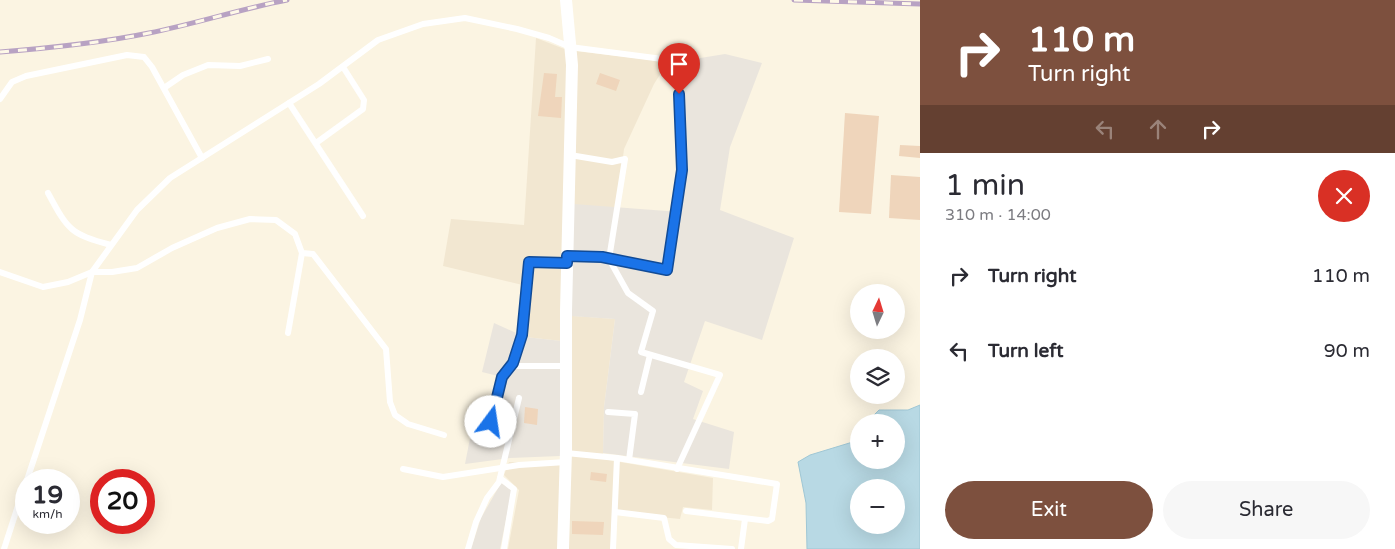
<!DOCTYPE html>
<html lang="en">
<head>
<meta charset="utf-8">
<style>
	:root { --surface:#fff; --page:#f7f7f7; --text:#2b2b33; --muted:#7c7c81; --accent:#7d503e }
	body { margin:0; font-family:"Varela Round",sans-serif; background:var(--page); color:var(--text); height:100vh; display:flex; flex-direction:column; font-size:19px; white-space:nowrap }
	* { box-sizing:border-box; margin:0 }
	p { font-size:16px; color:var(--muted) }
	.icon { flex:none; width:28px; height:28px; fill:none; stroke:currentColor; stroke-width:2; stroke-linecap:round; stroke-linejoin:round }
	.map { position:relative; flex:1; overflow:hidden }
	.sheet { display:flex; flex-direction:column; background:var(--surface); width:475px }
	.sheet>* { flex:none }
	.guide { background:#7d503e; color:#fff; overflow:hidden }
	.needle { width:32px; rotate:4deg }
	.tools { position:absolute; left:850px; top:284px; display:grid; gap:10px }
	.tools a { display:grid; place-items:center; width:55px; height:55px; border-radius:50%; background:var(--surface); box-shadow:0 5px 20px #0002; font-size:25px }
	.speed { position:absolute; left:15px; top:469px; display:flex; gap:10px; font-size:25px; font-weight:700; text-align:center }
	.speed>* { display:grid; place-content:center; width:65px; height:65px; border-radius:50%; background:var(--surface); box-shadow:0 5px 20px #0002; line-height:1 }
	.speed small { font-size:12px; font-weight:400 }
	.speed .limit { border:8px solid #d22; background:#fff; color:#111 }
	.pin { position:absolute; display:grid; place-items:center; width:42px; height:42px; color:#fff; margin:-51px -21px; border-radius:50% 50% 50% 0; rotate:-45deg; box-shadow:0 0 5px #0007 }
	.pin .icon { rotate:45deg }
	.me { position:absolute; width:55px; margin:-28px; rotate:14deg; stroke-linejoin:round; filter:drop-shadow(0 0 4px #0008) }
	.turn { display:flex; align-items:center; gap:18px; height:105px; padding:0 25px; font-size:22px }
	.turn .icon { width:65px; height:65px; stroke-width:2.5 }
	.turn b { display:block; font-size:35px; line-height:42px }
	.lanes { display:flex; align-items:center; height:48px; padding:0 25px; background:#0003; justify-content:center; gap:25px; direction:ltr }
	.lanes .off { opacity:.35 }
	.round { display:grid; place-items:center; flex:none; width:52px; height:52px; border-radius:26px; background:var(--page) }
	.head { display:flex; align-items:center; justify-content:space-between; height:85px; padding:0 25px }
	h1 { font-size:30px; font-weight:600; line-height:38px }
	.primary-button { display:flex; gap:10px; margin-top:auto; padding:10px 25px }
	.primary-button a { flex:1; height:58px; border-radius:30px; background:var(--accent); color:#fff; font-size:20px; font-weight:600; line-height:58px; text-align:center }
	.primary-button a+a { background:var(--page); color:var(--text) }
	ul { padding:0; list-style:none }
	li { display:flex; align-items:center; gap:15px; height:75px; padding:0 25px }
	li div { flex:1 }
	li b { display:block; font-size:19px }
	li em { font-style:normal }
	main { display:flex; flex:1; min-height:0 }
	.map>svg:first-child { display:block }
	.residential { fill:#f2e7d1 }
	.industrial { fill:#eae5dd }
	.water { fill:#b8d9e4; stroke:#9fc7d5; fill-rule:evenodd }
	.building { fill:#efd5bb }
	.lines { fill:none; stroke-linecap:round; stroke-linejoin:round }
	.lane { stroke:#fff; stroke-width:6 }
	.street { stroke:#fff; stroke-width:12 }
	.rail-casing { stroke:#b8a2c3; stroke-width:5 }
	.rail { stroke:#fef8e8; stroke-width:3; stroke-dasharray:9; stroke-linecap:butt }
	.route-casing { stroke:#114b97; stroke-width:12 }
	.route { stroke:#1a73e8; stroke-width:9 }
</style>
</head>
<body>
<main>
<div class="map">
<svg width="920" height="549" viewBox="0 0 920 549">
	<rect width="100%" height="100%" fill="#fbf4e2"/>
	<path class="residential" d="M536,38L567,50L668,62L654,84L624,149L617,207L560,315L615,319L604,407L603,459L713,478L712,510L683,507L680,519L612,512L611,549H508L519,490L504,475L509,462L560,465L562,341L525,337L531,287L443,266L451,219L524,225Z"/>
	<g class="industrial">
		<path d="M725,54L762,63L730,147L720,210L794,238L762,340L705,321L684,382L703,391L693,419L734,432L729,469L603,453L604,407L615,319L570,316L574,204L680,212L685,174L682,61Z"/>
		<path d="M494,323L525,337L562,341L560,456L510,458L465,464L473,423L494,426L506,378L482,372Z"/>
		<path d="M501,483L512,490L500,549H471L481,518Z"/>
	</g>
	<path class="water" d="M920,405V549H807L806,503L798,462L810,455L856,441L859,437V460H896V422H867L879,410H908ZM859,488H896V525H859Z"/>
	<g class="building">
		<path d="M544,73L557,74L555,97H562L561,118L538,116Z"/>
		<path d="M600,73L620,80L616,91L596,84Z"/>
		<path d="M845,113L879,116L871,214L839,212Z"/>
		<path d="M900,145L920,146V158L899,156Z"/>
		<path d="M891,175L920,177V220L889,218Z"/>
		<path d="M525,407L538,409L537,425L524,423Z"/>
		<path d="M591,472L607,474L606,482L590,480Z"/>
		<path d="M572,521L604,522L603,535L572,534Z"/>
	</g>
	<g class="lines">
		<g class="lane">
			<path d="M164,88L183,75L208,65L240,66L268,59"/>
			<path d="M0,99L12,82L26,76L127,55L144,57L152,67L202,158"/>
			<path d="M289,103L363,216"/>
			<path d="M316,143L363,109L364,100L343,67"/>
			<path d="M570,155L612,162L625,159L609,259L628,293L653,311L641,352L720,375L677,469"/>
			<path d="M48,193C68,230 70,234 111,245"/>
			<path d="M0,272L43,287L68,282L92,272H112L137,268L172,248L217,228L250,219L276,220L295,234L302,253L313,254L386,349L390,402L395,415L408,424L444,435"/>
			<path d="M288,333L302,253"/>
			<path d="M510,366H566"/>
			<path d="M641,392L650,355"/>
			<path d="M608,412L635,414L629,460"/>
			<path d="M491,422L502,377L513,363L522,335L529,262L567,263"/>
			<path d="M566,453L617,458L777,484L772,519L768,521L686,511"/>
			<path d="M403,469L443,477L519,465L566,462"/>
			<path d="M500,478L514,489L504,549"/>
			<path d="M27,480L80,320L92,272L137,210L170,178L319,84L378,40L423,24L465,18L517,29L549,38L570,47L678,61L682,170L667,270L602,257H567"/>
			<path d="M615,512L664,518L669,539L676,545L732,549"/>
			<path d="M4,549L26,481"/>
			<path d="M468,549L476,522L487,498L499,482L519,398"/>
			<path d="M613,549L617,458"/>
			<path d="M741,549L745,519"/>
		</g>
		<path class="street" d="M563,549L566,451V311L572,65L566,0"/>
		<g class="rail-casing">
			<g id="rail">
				<path d="M794,0L920,4"/>
				<path d="M0,52C50,48 100,43 149,33C195,24 240,9 287,0"/>
			</g>
		</g>
		<use href="#rail" class="rail"/>
	</g>
	<g class="lines">
		<g class="route-casing">
			<path id="route" d="M491,422L502,377L513,363L522,335L529,262L567,263V256L602,257L667,270L682,170L679,94"/>
		</g>
		<use href="#route" class="route"/>
	</g>
</svg>
<div class="tools">
<a><svg class="needle" viewBox="-14 -14 28 28"><path d="M0-13l5 13h-10z" fill="#e53935"/><path d="M0 13l5-13h-10z" fill="#7c7c81"/></svg></a>
<a><svg class="icon" aria-label="layers" viewBox="0 0 24 24"><path d="M12 4l9 5-9 5-9-5zM3 14l9 5 9-5"/></svg></a>
<a>+</a>
<a>−</a>
</div>
<div class="speed"><div>19<small>km/h</small></div><div class="limit">20</div></div>
<div class="pin" style="left:679px;top:94px;background:#d93025"><svg class="icon" aria-label="arrive" viewBox="0 0 24 24"><path d="M6 21V4h12l-3 4 3 4H6"/></svg></div>
<svg class="me" style="left:491px;top:422px" viewBox="-20 -20 40 40"><circle r="19" fill="#fff"/><path d="M0-13L10 11 0 6-10 11z" fill="#1a73e8"/></svg>
</div>
<section class="sheet">
<div class="guide">
<div class="turn"><svg class="icon" aria-label="right" viewBox="0 0 24 24"><path d="M7 20v-9h11M14 6l5 5-5 5"/></svg><div><b>110 m</b>Turn right</div></div>
<div class="lanes"><svg class="icon off" aria-label="left" viewBox="0 0 24 24"><path d="M17 20v-9H6M10 6l-5 5 5 5"/></svg><svg class="icon off" aria-label="ahead" viewBox="0 0 24 24"><path d="M12 20V5M6 11l6-6 6 6"/></svg><svg class="icon" aria-label="right" viewBox="0 0 24 24"><path d="M7 20v-9h11M14 6l5 5-5 5"/></svg></div>
</div>
<div class="head"><div><h1>1 min</h1><p>310 m · 14:00</p></div><a class="round" style="background:#d93025;color:#fff"><svg class="icon" aria-label="close" viewBox="0 0 24 24"><path d="M6 6l12 12M18 6L6 18"/></svg></a></div>
<ul>
<li><svg class="icon" aria-label="right" viewBox="0 0 24 24"><path d="M7 20v-9h11M14 6l5 5-5 5"/></svg><div><b>Turn right</b></div><em>110 m</em></li>
<li><svg class="icon" aria-label="left" viewBox="0 0 24 24"><path d="M17 20v-9H6M10 6l-5 5 5 5"/></svg><div><b>Turn left</b></div><em>90 m</em></li>
</ul>
<div class="primary-button"><a>Exit</a><a>Share</a></div>
</section>
</main>
</body>
</html>
